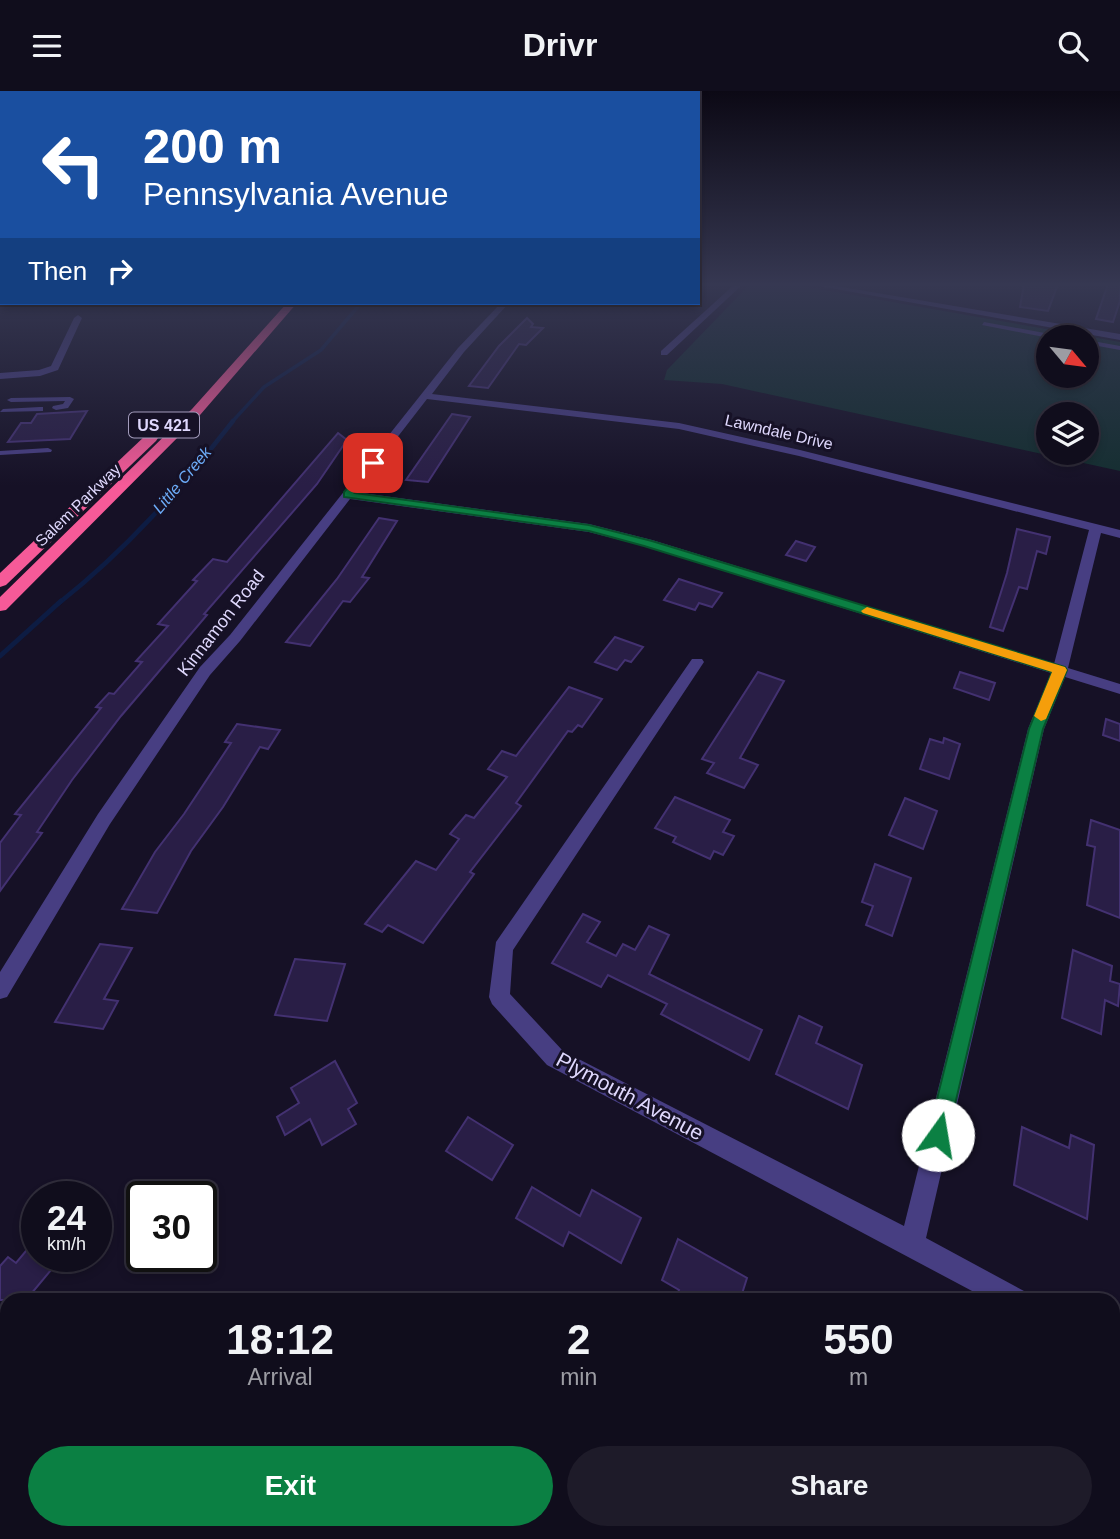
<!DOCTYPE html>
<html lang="en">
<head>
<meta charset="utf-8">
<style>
	:root { --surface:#100d1c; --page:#1e1b29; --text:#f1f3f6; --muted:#9c9ca3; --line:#302d3b; --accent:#0b8043 }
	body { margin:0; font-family:Helvetica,sans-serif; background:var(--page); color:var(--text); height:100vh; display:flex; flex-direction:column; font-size:26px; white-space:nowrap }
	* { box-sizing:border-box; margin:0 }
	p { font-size:23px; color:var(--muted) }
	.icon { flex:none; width:38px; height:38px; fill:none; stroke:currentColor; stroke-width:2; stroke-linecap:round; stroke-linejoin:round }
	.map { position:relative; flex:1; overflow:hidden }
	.details { position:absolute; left:0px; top:1202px; width:1120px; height:247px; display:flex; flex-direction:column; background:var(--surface); border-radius:21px 21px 0 0; box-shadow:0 4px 10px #0003,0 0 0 2px var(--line) }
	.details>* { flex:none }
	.guide { position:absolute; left:0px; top:0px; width:700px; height:214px; box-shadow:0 4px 10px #0003,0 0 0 2px var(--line); background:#1a4fa0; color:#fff; overflow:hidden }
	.needle { width:46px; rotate:119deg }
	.controls { position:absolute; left:1036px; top:234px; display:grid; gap:14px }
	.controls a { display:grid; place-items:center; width:63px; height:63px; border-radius:50%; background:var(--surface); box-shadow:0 4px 10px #0003,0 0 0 2px var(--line); font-size:35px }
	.speed { position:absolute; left:21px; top:1090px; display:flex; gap:14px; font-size:35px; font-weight:700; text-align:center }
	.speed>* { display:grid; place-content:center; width:91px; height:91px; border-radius:50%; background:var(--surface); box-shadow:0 4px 10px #0003,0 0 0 2px var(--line); line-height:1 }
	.speed small { font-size:18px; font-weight:400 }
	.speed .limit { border:4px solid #111; border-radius:10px; background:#fff; color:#111 }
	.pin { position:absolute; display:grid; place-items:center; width:60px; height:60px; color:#fff; margin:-30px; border-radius:14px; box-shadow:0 4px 10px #0006 }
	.me { position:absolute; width:77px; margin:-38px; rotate:13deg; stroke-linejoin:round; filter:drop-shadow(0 0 5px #0008) }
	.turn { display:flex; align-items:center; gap:24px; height:147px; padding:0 28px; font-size:32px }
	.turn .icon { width:91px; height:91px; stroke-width:2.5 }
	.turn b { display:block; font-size:49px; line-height:60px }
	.then { display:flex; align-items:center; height:66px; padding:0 28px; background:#0003; gap:14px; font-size:26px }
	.eta { display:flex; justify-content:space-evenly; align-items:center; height:119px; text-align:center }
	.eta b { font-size:42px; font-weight:800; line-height:49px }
	.cta { display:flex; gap:14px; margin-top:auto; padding:14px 28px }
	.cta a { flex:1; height:80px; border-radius:42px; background:var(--accent); color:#fff; font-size:28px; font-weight:800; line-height:80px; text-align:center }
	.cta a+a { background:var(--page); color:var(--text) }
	header { display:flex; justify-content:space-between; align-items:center; height:91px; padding:0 28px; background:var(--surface); font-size:32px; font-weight:800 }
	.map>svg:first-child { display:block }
	.green { fill:#142e30; fill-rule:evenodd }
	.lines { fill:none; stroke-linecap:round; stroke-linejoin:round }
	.stream-far2 { stroke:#0d1c43; stroke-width:3.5 }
	.stream-far1 { stroke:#0d1c43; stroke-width:4.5 }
	.stream { stroke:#0d1c43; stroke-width:5 }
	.building { fill:#291e46; stroke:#433171; stroke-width:2 }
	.lane { fill:#473e82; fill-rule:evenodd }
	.street { fill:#473e82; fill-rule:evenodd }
	.highway { fill:#f65a98; fill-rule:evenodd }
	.route { fill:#0b8043; stroke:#07532c; stroke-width:2 }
	.slow { fill:#f59e0b }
	.labels { text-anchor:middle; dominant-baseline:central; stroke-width:6; stroke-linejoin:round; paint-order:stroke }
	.shield { fill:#161126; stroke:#a39cbc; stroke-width:2 }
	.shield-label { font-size:16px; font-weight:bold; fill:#dfd8fd }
	.far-street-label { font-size:16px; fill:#dfd8fd; stroke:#161126 }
	.far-water-label { font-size:16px; font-style:italic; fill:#6cabf7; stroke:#161126 }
	.street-label { font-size:18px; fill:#dfd8fd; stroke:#161126 }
	.near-street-label { font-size:21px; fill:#dfd8fd; stroke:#161126 }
</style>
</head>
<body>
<header><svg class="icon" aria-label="menu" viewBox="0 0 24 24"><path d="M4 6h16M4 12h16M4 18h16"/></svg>Drivr<svg class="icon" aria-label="search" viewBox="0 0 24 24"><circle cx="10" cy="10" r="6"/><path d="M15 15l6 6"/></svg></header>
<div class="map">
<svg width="1120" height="1448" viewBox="0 0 1120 1448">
	<rect width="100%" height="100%" fill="#161126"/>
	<path class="green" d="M750,193H790L1120,251V380L722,293L664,289L667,279ZM1048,247H1087V285H1048ZM1048,324H1087V362H1048Z"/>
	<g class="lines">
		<path class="stream-far2" d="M231,332L264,296L321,259L361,212"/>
		<path class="stream-far1" d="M59,512C126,459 180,398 233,330"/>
		<path class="stream" d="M0,565L61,510"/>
	</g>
	<g class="building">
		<path d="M1024,193H1058L1048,220L1020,216Z"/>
		<path d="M1108,193H1120V210L1113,231L1096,228Z"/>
		<path d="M527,227L533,233L531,236L543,237L526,254L519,253L488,297L469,295L499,255Z"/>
		<path d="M87,320L70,348L8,351L21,332H31L37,323Z"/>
		<path d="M452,323L470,326L428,391L406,389Z"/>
		<path d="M338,342L347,349L317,393L204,523L207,524L121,625L72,689L37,741L42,742L0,800V752L21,724L15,723L101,617L96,616L109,602L114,603L142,571L136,570L168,535L158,533L197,490L193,489L213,468L227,471Z"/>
		<path d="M379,427L397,430L362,486L369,487L350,511L343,510L310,555L286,551L337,488Z"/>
		<path d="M1017,438L1050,446L1046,463L1037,460L1027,498L1019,496L1003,540L990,536L1007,482Z"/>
		<path d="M796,450L815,456L806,470L786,464Z"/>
		<path d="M679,488L722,502L712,516L699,512L695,519L664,509Z"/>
		<path d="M615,546L643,556L631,571L625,569L617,579L595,571Z"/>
		<path d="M758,581L784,590L740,667L758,674L744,697L707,682L714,672L702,668Z"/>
		<path d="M960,581L995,592L989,609L954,597Z"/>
		<path d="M569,596L602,608L582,636L578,634L572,641L568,640L516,712L521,715L470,781L474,783L423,852L388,834L382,841L365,833L416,770L436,779L459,748L450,743L466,724L474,727L507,686L488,678L502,660L516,665Z"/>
		<path d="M1106,628L1120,633V650L1103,644Z"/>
		<path d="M237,633L280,639L268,658L260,656L223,716L191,760L157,822L122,818L155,761L184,723L231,652L225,651Z"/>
		<path d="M944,647L960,653L949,688L920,678L930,648L943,652Z"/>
		<path d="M675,706L730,729L723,741L734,745L723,764L714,760L710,768L673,751L676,746L655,737Z"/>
		<path d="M905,707L937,720L923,758L889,744Z"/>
		<path d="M1091,729L1120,739V827L1087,814L1095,756L1087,754Z"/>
		<path d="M875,773L911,787L892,845L866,834L873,815L862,811Z"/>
		<path d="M583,823L600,831L587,851L616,865L623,853L635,859L649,835L669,844L649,883L762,939L749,969L661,923L667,913L608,884L601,896L552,872Z"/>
		<path d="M100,853L132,857L104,908L118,910L103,938L55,931Z"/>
		<path d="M1073,859L1112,875L1110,890L1120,893L1118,915L1105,909L1101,943L1062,927Z"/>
		<path d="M295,868L345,873L327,930L275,924Z"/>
		<path d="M799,925L822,936L816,952L862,974L848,1018L776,983Z"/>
		<path d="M335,970L357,1012L348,1018L356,1033L322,1054L310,1028L285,1044L277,1026L299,1012L291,997Z"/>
		<path d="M468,1026L513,1054L492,1089L446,1060Z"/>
		<path d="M1022,1036L1069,1057L1071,1044L1094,1054L1087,1128L1014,1094Z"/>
		<path d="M532,1096L580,1125L592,1099L641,1127L621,1172L569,1141L563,1155L516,1127Z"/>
		<path d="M678,1148L747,1187L740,1209H675L679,1199L662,1189Z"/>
		<path d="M31,1154L37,1159V1166H46L56,1173L26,1209H0V1175L8,1166L16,1172Z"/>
	</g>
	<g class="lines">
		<g class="lane">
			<rect x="0" y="198" width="2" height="4"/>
			<path d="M984,231L1061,245L1064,247H1049L982,234Z"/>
			<path d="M1087,249L1120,255V259L1087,253Z"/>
			<path d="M70,306L74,308L68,317L56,319L52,317L53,315L63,313L65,310L11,311L7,309L11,307Z"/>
			<path d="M40,316H43V320L0,321L3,318Z"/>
			<path d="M48,357L52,359L51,361L0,364V360Z"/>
		</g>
		<g class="street">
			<path d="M735,193H743L667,264H661V260Z"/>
			<path d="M808,193H824L1120,243V249Z"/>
			<path d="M501,212H509L464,261L432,303L679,332L800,359L1120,439V447L1101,442L1068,577L1120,593V603L1065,586L1044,638L926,1147L1024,1200L1028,1209H989L547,974L492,913L489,906L496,851L692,568H702L704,571L702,574L513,859L510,903L563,960L904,1135L1028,638L1051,582L644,455L589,441L350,408L240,550L210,584L110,733L7,906L0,908V881L98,723L200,576L230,544L458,257ZM427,308L679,338L799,365L1089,439L1054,573L652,449L589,433L355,401Z"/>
			<path d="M78,224L82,227L58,279L40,285L0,288V282L39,279L51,275L74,227Z"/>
			<path d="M1113,1248L1120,1250V1279L1113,1276Z"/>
		</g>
		<g class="highway">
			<path d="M287,212H297L200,324L6,519L0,520V506L192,318Z"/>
			<path d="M151,343L158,347L156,350L6,494L0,496V482L146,344Z"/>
		</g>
	</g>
	<linearGradient id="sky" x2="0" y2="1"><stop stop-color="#0c0915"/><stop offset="0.49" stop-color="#363852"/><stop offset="1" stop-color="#363852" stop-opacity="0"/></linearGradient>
	<rect width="1120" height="395" fill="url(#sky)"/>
	<path class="route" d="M373,368L379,372L355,402L589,434L652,450L1065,576L1067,579L1043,638L946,1052L938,1055L931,1052L928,1044L1029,638L1052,581L644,455L589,440L344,406V401L370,369Z"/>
	<path class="slow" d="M867,516L1065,576L1067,579L1046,628L1041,630L1034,625L1052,581L863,522L861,520Z"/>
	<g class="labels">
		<rect class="shield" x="129" y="321.5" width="70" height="25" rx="5"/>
		<g class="shield-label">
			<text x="164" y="334">US 421</text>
		</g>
		<g class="far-street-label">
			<text transform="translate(779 341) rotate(13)">Lawndale Drive</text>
			<text transform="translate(78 414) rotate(-44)">Salem Parkway</text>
		</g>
		<g class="far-water-label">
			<text transform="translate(182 389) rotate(-50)">Little Creek</text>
		</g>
		<g class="street-label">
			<text transform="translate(221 532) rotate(-52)">Kinnamon Road</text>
		</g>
		<g class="near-street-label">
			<text transform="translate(630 1005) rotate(28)">Plymouth Avenue</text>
		</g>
	</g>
</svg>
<div class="controls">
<a><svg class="needle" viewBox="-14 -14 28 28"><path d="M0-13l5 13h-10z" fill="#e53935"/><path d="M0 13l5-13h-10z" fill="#9c9ca3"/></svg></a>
<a><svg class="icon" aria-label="layers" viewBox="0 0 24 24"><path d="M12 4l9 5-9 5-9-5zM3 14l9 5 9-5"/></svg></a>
</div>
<div class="speed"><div>24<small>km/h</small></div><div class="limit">30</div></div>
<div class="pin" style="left:373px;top:372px;background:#d93025"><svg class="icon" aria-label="arrive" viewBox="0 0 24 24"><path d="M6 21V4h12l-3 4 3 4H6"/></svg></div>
<svg class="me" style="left:938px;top:1044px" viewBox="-20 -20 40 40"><circle r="19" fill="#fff"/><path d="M0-13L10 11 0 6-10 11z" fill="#0b8043"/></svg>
<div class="guide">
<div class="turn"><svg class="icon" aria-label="left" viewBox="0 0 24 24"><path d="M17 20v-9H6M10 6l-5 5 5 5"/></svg><div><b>200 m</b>Pennsylvania Avenue</div></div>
<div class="then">Then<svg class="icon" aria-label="right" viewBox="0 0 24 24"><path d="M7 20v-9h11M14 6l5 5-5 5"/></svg></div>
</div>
<section class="details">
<div class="eta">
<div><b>18:12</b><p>Arrival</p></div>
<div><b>2</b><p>min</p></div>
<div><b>550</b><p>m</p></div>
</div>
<div class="cta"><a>Exit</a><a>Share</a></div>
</section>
</div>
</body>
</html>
